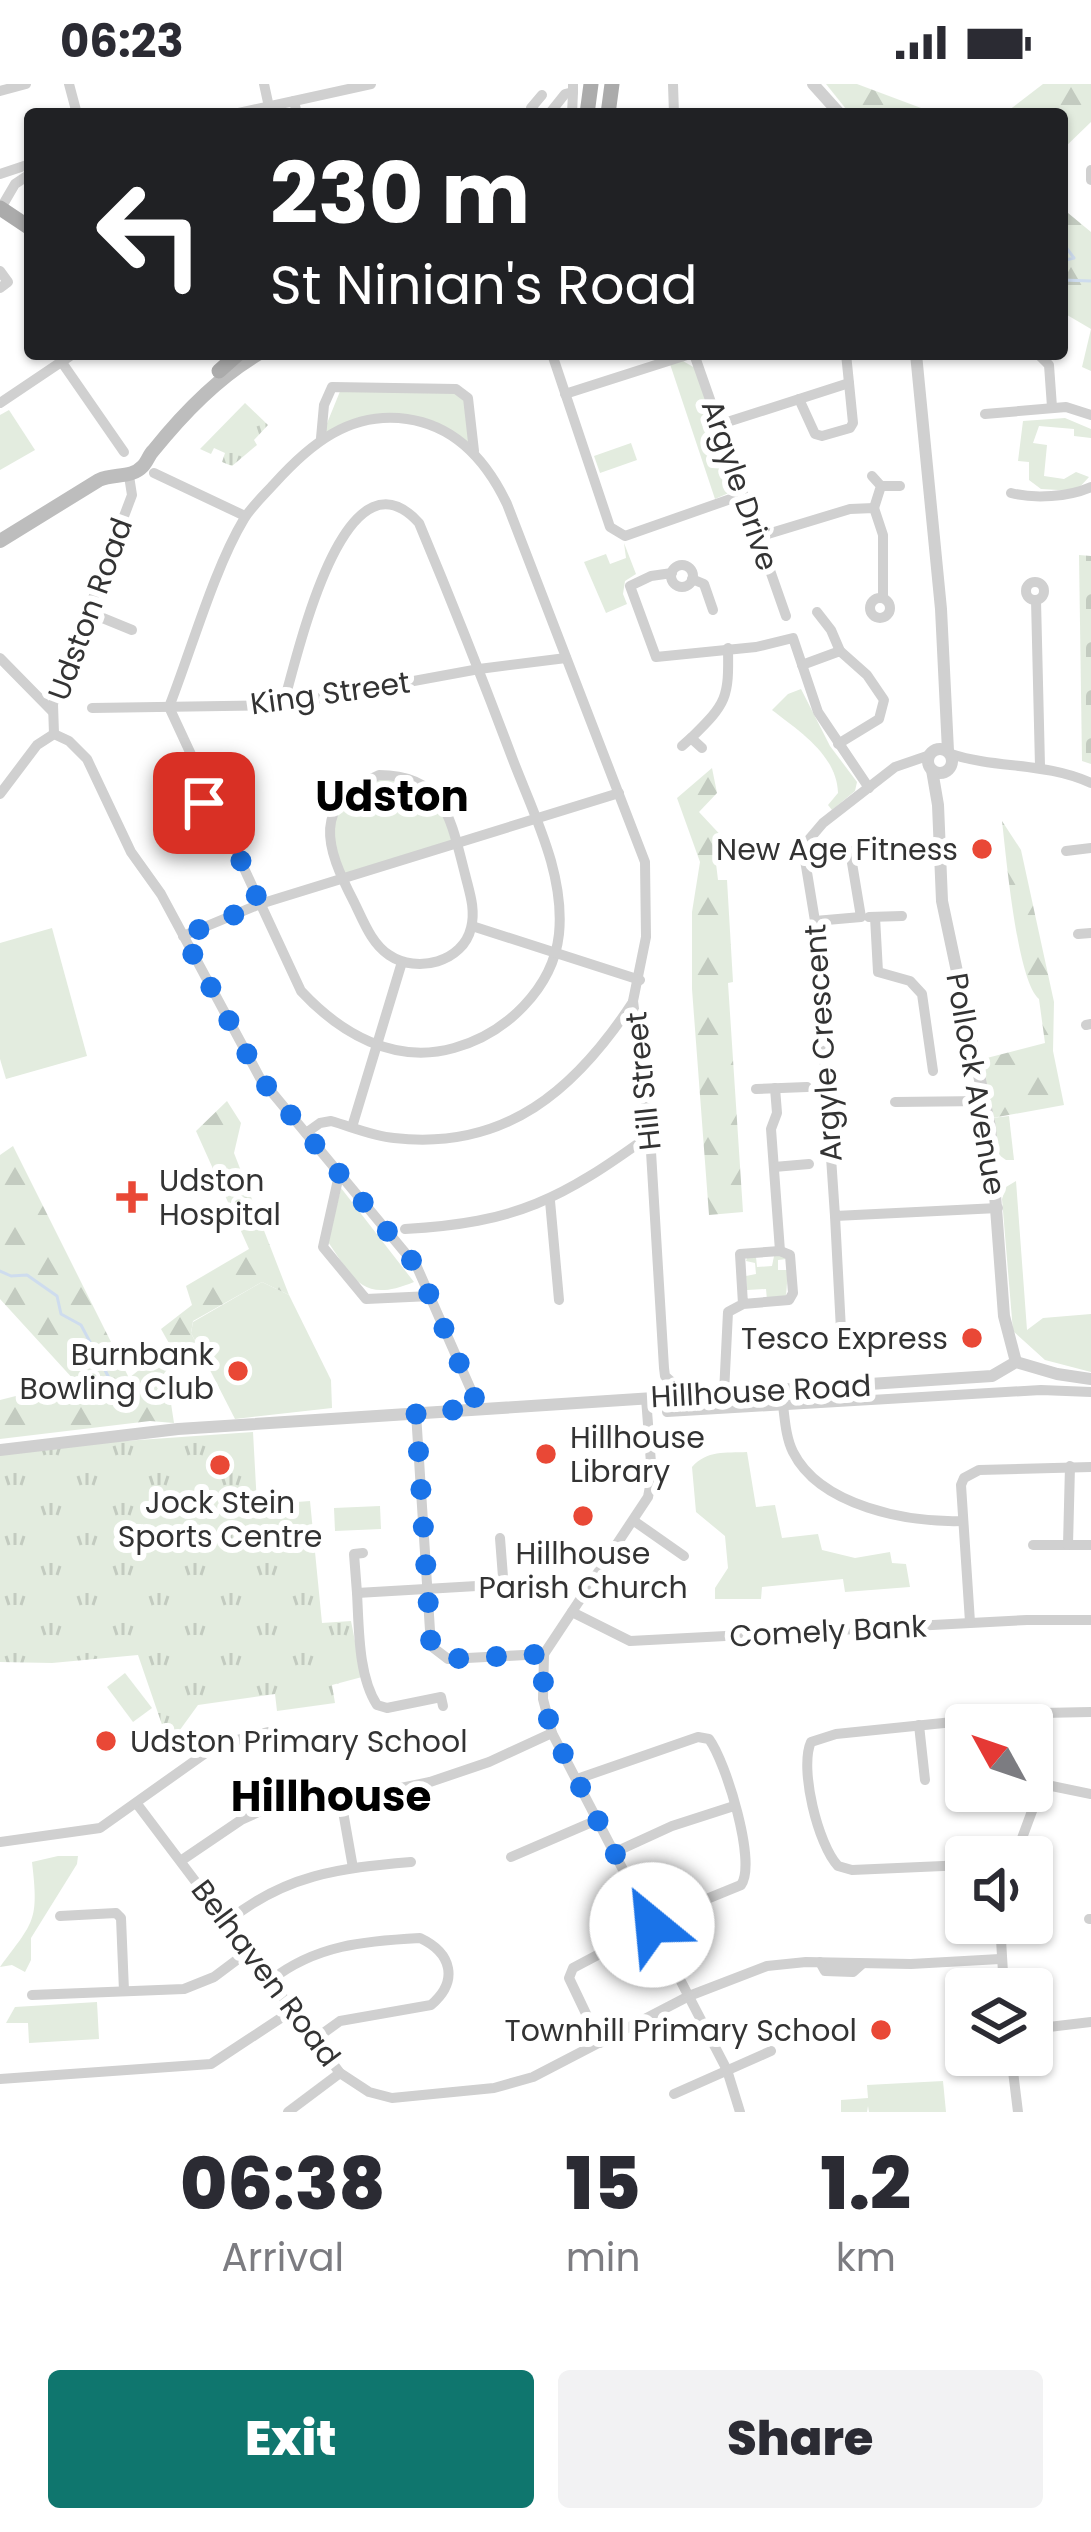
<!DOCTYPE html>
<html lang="en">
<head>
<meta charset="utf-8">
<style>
	:root { --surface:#fff; --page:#f2f2f3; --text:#2b2b33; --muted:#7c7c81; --accent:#0f766e }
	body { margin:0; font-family:Poppins,sans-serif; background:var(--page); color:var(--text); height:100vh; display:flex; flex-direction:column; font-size:45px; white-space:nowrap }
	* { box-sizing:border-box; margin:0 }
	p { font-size:39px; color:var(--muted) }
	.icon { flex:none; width:66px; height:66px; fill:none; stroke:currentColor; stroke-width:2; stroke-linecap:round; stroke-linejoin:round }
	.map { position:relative; height:2028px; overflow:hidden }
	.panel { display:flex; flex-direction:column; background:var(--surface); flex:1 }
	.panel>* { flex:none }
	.top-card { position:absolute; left:24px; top:24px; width:1044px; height:252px; border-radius:12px; box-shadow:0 3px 9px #0004; background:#202124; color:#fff; overflow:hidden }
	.needle { width:78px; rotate:310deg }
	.controls { position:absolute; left:945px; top:1620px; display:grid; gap:24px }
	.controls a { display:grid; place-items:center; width:108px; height:108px; border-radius:12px; background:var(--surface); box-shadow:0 3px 9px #0004; font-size:60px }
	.pin { position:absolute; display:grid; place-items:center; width:102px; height:102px; color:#fff; margin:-51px; border-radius:24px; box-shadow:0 6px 18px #0006 }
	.me { position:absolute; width:132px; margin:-66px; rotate:332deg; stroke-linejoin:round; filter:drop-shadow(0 0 9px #0008) }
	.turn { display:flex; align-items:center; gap:42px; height:252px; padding:0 48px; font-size:54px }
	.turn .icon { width:156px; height:156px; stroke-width:2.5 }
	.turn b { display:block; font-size:84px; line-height:102px }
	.eta { display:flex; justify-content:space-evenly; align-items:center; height:204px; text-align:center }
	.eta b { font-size:72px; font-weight:800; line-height:84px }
	.action { display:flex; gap:24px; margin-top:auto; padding:24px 48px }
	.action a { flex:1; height:138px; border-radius:12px; background:var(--accent); color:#fff; font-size:48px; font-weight:800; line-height:138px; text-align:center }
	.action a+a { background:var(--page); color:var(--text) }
	.status { display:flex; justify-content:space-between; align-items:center; height:84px; padding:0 60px; background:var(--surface); direction:ltr }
	.status svg { height:33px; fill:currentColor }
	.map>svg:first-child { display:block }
	.green { fill:#e3ecdf }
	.forest { fill:url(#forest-firs) }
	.cemetery { fill:url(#cemetery-stones) }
	.park { fill:url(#park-tufts) }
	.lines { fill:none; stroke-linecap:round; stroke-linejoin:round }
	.stream { stroke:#cedcee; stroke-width:3 }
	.minor { stroke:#d0d0d0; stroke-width:10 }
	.tertiary { stroke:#d0d0d0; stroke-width:12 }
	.secondary { stroke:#bdbdbd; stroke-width:14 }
	.primary { stroke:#ababab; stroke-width:15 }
	.route { stroke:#1a73e8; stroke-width:21; stroke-dasharray:0 37.8 }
	.poi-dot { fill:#e94836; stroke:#fff; stroke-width:4.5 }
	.labels { text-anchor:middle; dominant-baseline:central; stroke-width:12; stroke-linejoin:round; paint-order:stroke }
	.street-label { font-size:30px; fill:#333; stroke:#fff }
	.poi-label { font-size:30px; fill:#333; stroke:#fff; text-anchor:end }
	.district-label { font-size:42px; font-weight:bold; fill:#000; stroke:#fff }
</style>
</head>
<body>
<div class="status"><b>06:23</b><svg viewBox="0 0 49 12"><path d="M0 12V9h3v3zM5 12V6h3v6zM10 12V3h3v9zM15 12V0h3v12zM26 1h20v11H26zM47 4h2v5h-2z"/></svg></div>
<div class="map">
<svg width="1091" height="2028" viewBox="0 0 1091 2028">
	<defs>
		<pattern id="forest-firs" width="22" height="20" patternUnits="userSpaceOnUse" patternTransform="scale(3)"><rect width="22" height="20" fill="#e3ecdf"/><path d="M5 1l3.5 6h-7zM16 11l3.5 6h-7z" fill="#c3cbc0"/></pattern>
		<pattern id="cemetery-stones" width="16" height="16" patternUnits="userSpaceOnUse" patternTransform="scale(3)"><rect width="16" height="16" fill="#e3ecdf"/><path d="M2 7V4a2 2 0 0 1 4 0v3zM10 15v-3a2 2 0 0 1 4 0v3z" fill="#c3cbc0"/></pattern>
		<pattern id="park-tufts" width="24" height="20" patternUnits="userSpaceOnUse" patternTransform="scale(3)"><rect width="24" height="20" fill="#e3ecdf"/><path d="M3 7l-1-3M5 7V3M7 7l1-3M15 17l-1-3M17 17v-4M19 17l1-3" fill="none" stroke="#c3cbc0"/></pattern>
	</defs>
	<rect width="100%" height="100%" fill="#fff"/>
	<g class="green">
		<path d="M683,277L695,284L733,396L731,408L715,415L670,280Z"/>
		<path d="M343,300L456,305L468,314L474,367L421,337L371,336L321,354Z"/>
		<path d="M9,326L35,366L0,386V331Z"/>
		<path d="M1065,334L1091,345V354L1074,352V345L1039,342L1033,359L1047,361L1044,392L1064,395L1076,388L1089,393L1076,407L1041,405L1029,396V378L1018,377L1023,337Z"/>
		<path d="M631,359L637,376L600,389L594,372Z"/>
		<path d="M624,459L636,490L625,497L623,510L627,520L606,529L584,478L606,470L610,480L626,474Z"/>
		<path d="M801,605L830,662L857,698L855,707L832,726L828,721L838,709C837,671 799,647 772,626L788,610Z"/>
		<path d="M379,691C430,691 441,716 457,759L343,796L330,766L339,716Z"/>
		<path d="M52,844L87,972L6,995L0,975V859Z"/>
		<path d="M1009,1032L1014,1076H1006L999,1071L992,1034Z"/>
		<path d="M1016,1097L1027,1246L1043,1234L1091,1230V1288L1045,1276L1013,1247L1002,1115L1006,1103Z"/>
		<path d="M341,1104L414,1198C363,1219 355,1197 328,1158Z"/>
		<path d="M783,1171L787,1175L778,1176V1186H788L786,1212L767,1216L766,1205L747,1206L746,1192L756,1190L755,1179L746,1177L747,1174L756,1173L757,1183L772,1182L774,1172Z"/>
		<path d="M262,1198L289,1211L331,1296L332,1324L235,1335L191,1249L193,1238Z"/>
		<path d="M747,1368L756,1423L775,1421L782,1454L818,1450L822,1466L855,1474L890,1468L892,1479L906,1480L910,1503L845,1508L843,1495L762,1503L761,1515H715V1504L728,1484L725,1452L696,1428L692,1383C707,1366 725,1369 747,1368Z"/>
		<path d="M380,1422L381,1445L335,1447L334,1424Z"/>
		<path d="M125,1589L152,1624L133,1638L107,1603Z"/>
		<path d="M58,1772H78L77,1780L31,1854V1876L25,1888L12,1881L0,1883C34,1837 39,1838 32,1778Z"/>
		<path d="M97,1918L99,1955L29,1959L28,1939H6L15,1923Z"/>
		<path d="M943,1997L946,2028H869L868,2022L867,2028H841V2016L868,2014L867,2001Z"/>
	</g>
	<g class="forest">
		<path d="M826,0H857L937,30H850Z"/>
		<path d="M1043,0H1091V38L1062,66V30H1004Z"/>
		<path d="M1062,124L1091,148V287L1082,283L1091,245L1062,228Z"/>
		<path d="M712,684L717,709L699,728L727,758L715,771L718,796H727L733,898L728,899L743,1128L709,1131L692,905V828L700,778L677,714Z"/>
		<path d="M1002,737L1021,766L1054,918L1053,967L1064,1021L992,1034L979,976L1045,959L1039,915C1017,897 1006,771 1002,737Z"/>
		<path d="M227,1017L241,1039L234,1069L289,1211L262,1198L193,1237L191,1249L203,1273L166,1287L174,1339L150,1337L0,1355V1316L75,1297L0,1215V1071L13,1062L129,1294L170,1261L161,1245L192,1221L186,1202L249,1165L196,1047Z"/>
	</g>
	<path class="cemetery" d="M1079,471L1091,472V680L1082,677Z"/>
	<g class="park">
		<path d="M245,319L268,341L254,356L257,361L232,382L222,378L225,369L214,364L211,370L200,365Z"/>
		<path d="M253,1348L257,1421L310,1417L322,1539L351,1537L362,1593L332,1601L335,1619L277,1627L275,1610L198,1621L169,1661L138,1571L52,1579L0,1578V1370L67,1361Z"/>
	</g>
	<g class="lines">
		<g class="stream">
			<path d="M1062,158L1074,174L1062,177"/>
			<path d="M1062,196L1091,197"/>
			<path d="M0,1187L11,1192L27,1191L57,1212L61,1230L81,1241L116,1307"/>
		</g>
		<g class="minor">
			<path d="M69,0L77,30"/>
			<path d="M264,0L269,23"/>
			<path d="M673,0L674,30"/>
			<path d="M0,7L26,0"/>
			<path d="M294,17L371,0"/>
			<path d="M234,30L294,17L297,30"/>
			<path d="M538,30L531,24L542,11"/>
			<path d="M549,30L565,10L573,8V0"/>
			<path d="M572,30L573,8"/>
			<path d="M1091,86V96"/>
			<path d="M0,90L30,80"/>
			<path d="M1,124L15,100L30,90"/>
			<path d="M0,187L8,198L0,204"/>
			<path d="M552,270L610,443L625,452L742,411"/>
			<path d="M694,270L786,532"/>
			<path d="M1038,270L1049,281L1052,323"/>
			<path d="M63,280L124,368"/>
			<path d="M565,310L690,270"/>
			<path d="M799,315L815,350L822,352L850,344L853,339L849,299"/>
			<path d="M0,319L73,270"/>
			<path d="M985,330L1066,323L1091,331"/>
			<path d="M718,341L849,299L846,270"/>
			<path d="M321,354L324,321L332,303L456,305L468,314L474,367"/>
			<path d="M154,389L245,432"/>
			<path d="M872,392L881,402L874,424"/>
			<path d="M881,402H900"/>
			<path d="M1011,409C1034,415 1069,413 1091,403"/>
			<path d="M758,453L850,425L874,424L883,451V514"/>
			<circle cx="682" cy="492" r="11"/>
			<path d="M672,489L651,492L630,502L656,573L756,563L793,554L818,628L869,704"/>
			<path d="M692,495L704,500L713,526"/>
			<circle cx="1035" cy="507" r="9"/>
			<circle cx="880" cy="524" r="10"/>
			<path d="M1036,516L1040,682"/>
			<path d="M88,528L132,546"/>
			<path d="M817,528L831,546L840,567"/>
			<path d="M0,574L52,627"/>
			<path d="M802,581L840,567L867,591L884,616L879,635L838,660"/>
			<path d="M283,621C296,579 343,355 419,439C452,518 483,596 513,676C534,731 565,790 559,850C553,905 505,950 454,964C394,981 340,949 301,907L169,623C191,567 214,485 244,435C252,422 264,411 274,400C310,360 350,327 407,335C457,342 487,378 507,420L645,778L646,853L633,917L650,1051L664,1284L665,1292L675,1301"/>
			<path d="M92,624L283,621L479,585L566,574"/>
			<path d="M54,650L69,657L87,675L131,768L161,810L260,994L417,1183L479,1324"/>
			<path d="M54,650L53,620L132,411L129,392"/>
			<path d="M691,654C727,619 729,614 728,564"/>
			<path d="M682,662L691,654L702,664"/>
			<path d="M951,670C997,685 1046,678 1091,699"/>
			<path d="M930,671L895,683L823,739L806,759L804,770L815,837L835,1132L998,1124"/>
			<path d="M379,691C445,691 451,736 465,790C469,807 476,825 471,844C463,878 417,890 389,871C371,859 363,836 354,818C325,762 311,720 379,691Z"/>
			<path d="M0,710L37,661L54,650"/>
			<path d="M218,711L237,743L221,754L204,725L207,716Z"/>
			<path d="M1066,767L1091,764"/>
			<path d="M869,833L902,832"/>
			<path d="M875,833L878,888L910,897L922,910L933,987"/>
			<path d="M815,837L861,833L850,767"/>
			<path d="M472,842L640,896"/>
			<path d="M1078,850L1091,849"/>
			<path d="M183,852L260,820L619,709"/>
			<path d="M1086,941L1091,940"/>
			<path d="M775,1004L777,1029L771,1045L780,1167"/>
			<path d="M756,1005L807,1003"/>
			<path d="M895,1018L985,1017"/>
			<path d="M352,1043L402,878"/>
			<path d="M306,1049L320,1039L331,1037C352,1043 373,1052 394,1054C506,1067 576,1005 633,918"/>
			<path d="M774,1083L809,1080"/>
			<path d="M339,1091L323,1163L366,1215L431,1212"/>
			<path d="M550,1117L559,1216"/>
			<path d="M835,1132L841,1246"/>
			<path d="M405,1145C516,1139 562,1115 650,1051"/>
			<path d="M724,1309L728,1228L743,1220L789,1216L793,1209L790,1171L780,1167L740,1170L743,1220"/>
			<path d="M646,1314L652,1392L648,1413L544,1570L543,1615L552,1649L727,1986L740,2028"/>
			<path d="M783,1321C785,1337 786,1354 793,1368C820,1422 908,1439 963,1437"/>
			<path d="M667,1328L1041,1306L1091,1308"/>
			<path d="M416,1329L431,1562L448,1575L544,1570"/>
			<path d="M634,1437L684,1472"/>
			<path d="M1033,1461H1091"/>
			<path d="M1068,1461L1070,1382"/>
			<path d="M363,1469L354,1470L357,1509L494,1501L503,1493L500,1454"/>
			<path d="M357,1509C359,1543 358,1592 377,1621L387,1624L441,1613L443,1622"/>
			<path d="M572,1528L630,1557L1027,1536H1091"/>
			<path d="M970,1538L961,1401L964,1394L979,1386L1091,1383"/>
			<path d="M919,1641L925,1696"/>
			<path d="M577,1695L698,1653L709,1655C726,1678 757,1779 741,1801L692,1821L573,1884L569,1894L600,1959"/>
			<path d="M1042,1700L1091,1710"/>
			<path d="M341,1716L353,1784"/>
			<path d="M137,1720L340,1989L369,2008L392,2014L494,2004L533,1993L689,1912L767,1882L806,1878L911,1880L1000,1875"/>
			<path d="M0,1758L100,1744L217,1661L268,1648"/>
			<path d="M613,1769L672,1742L734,1722"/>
			<path d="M511,1773L597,1736"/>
			<path d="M1015,1773L1042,1700L1041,1629"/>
			<path d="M182,1776L241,1736L263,1726L341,1716L430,1698L489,1678L552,1649"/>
			<path d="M966,1781L852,1786L838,1782C818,1761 799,1684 811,1658L836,1650L1041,1629L1091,1628"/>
			<path d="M60,1832L116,1829L121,1834L124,1907"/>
			<path d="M1089,1835H1091"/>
			<path d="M227,1838C284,1791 339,1784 411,1778"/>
			<path d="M1000,1839L1004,1905"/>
			<path d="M820,1878L825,1887L853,1888L862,1880"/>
			<path d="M271,1896C316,1861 364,1857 420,1854C452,1869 459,1897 431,1921L340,1937L315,1955"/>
			<path d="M32,1911L184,1905L214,1893L250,1866"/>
			<path d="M1032,1945L1091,1938"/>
			<path d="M1011,1971L1018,2028"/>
			<path d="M0,1995L211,1980L293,1926"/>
			<path d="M674,2010L771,1967"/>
			<path d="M288,2028L340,1989"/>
		</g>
		<g class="tertiary">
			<path d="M813,0L840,30"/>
			<path d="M916,270L941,525L948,667"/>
			<circle cx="940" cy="677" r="12"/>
			<path d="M932,686L938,721L942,817L990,1043L1004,1232L1016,1278"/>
			<path d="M0,1366L178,1345L992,1292L1016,1278L1057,1290L1091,1295"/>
		</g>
		<path class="secondary" d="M0,457L99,396C114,389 131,395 143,382C147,378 149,371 153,367C181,332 219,293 258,270"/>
		<g class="primary">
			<path d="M587,30L591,0"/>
			<path d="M608,30L612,0"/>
			<path d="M0,124L30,144"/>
			<path d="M219,287L238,270"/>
		</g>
	</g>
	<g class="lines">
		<path class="route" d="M204,719L217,752H230L260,820L183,852L260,994L417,1183L479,1324L416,1329L431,1562L448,1575L544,1570L543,1615L552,1648L652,1841"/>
	</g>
	<g class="poi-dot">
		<circle cx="982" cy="765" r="12"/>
		<path d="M126 1095h12v12h12v12h-12v12h-12v-12h-12v-12h12z"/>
		<circle cx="972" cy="1254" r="12"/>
		<circle cx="238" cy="1287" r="12"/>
		<circle cx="546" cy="1370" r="12"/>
		<circle cx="220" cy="1381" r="12"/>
		<circle cx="583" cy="1432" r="12"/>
		<circle cx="106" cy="1657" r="12"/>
		<circle cx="881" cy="1946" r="12"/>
	</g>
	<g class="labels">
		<g class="street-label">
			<text transform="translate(740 401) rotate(71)">Argyle Drive</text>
			<text transform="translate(90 525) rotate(-70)">Udston Road</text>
			<text transform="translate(330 609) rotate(-8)">King Street</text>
			<text transform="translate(823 959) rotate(-94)">Argyle Crescent</text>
			<text transform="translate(643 997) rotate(-96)">Hill Street</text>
			<text transform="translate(976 1000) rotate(80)">Pollock Avenue</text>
			<text transform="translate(761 1307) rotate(-3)">Hillhouse Road</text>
			<text transform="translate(828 1547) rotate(-3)">Comely Bank</text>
			<text transform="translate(266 1889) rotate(53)">Belhaven Road</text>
		</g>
		<g class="poi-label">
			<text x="958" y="765">New Age Fitness</text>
			<text x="159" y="1096" text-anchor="start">Udston<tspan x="159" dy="34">Hospital</tspan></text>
			<text x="948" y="1254">Tesco Express</text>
			<text x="214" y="1270">Burnbank<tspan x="214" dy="34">Bowling Club</tspan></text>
			<text x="570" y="1353" text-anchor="start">Hillhouse<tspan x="570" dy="34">Library</tspan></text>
			<text x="220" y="1418" text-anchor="middle">Jock Stein<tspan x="220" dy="34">Sports Centre</tspan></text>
			<text x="583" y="1469" text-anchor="middle">Hillhouse<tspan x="583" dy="34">Parish Church</tspan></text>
			<text x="130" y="1657" text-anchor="start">Udston Primary School</text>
			<text x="857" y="1946">Townhill Primary School</text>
		</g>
		<g class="district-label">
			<text x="392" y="712">Udston</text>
			<text x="331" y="1712">Hillhouse</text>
		</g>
	</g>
</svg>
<div class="controls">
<a><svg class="needle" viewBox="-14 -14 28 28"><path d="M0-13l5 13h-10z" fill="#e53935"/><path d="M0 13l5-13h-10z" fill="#7c7c81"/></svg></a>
<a><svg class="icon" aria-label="sound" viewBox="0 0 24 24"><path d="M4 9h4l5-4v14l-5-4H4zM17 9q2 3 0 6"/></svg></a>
<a><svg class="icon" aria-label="layers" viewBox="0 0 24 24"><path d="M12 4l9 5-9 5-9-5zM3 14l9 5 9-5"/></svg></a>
</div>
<div class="pin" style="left:204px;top:719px;background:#d93025"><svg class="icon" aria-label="arrive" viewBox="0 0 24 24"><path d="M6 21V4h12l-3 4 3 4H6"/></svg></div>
<svg class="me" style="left:652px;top:1841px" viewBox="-20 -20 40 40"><circle r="19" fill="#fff"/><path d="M0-13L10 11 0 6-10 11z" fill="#1a73e8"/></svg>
<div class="top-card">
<div class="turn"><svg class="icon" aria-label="left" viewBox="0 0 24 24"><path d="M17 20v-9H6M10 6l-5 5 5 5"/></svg><div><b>230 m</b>St Ninian's Road</div></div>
</div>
</div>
<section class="panel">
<div class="eta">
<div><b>06:38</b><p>Arrival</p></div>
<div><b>15</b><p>min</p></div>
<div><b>1.2</b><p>km</p></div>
</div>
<div class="action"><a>Exit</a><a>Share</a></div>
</section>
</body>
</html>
